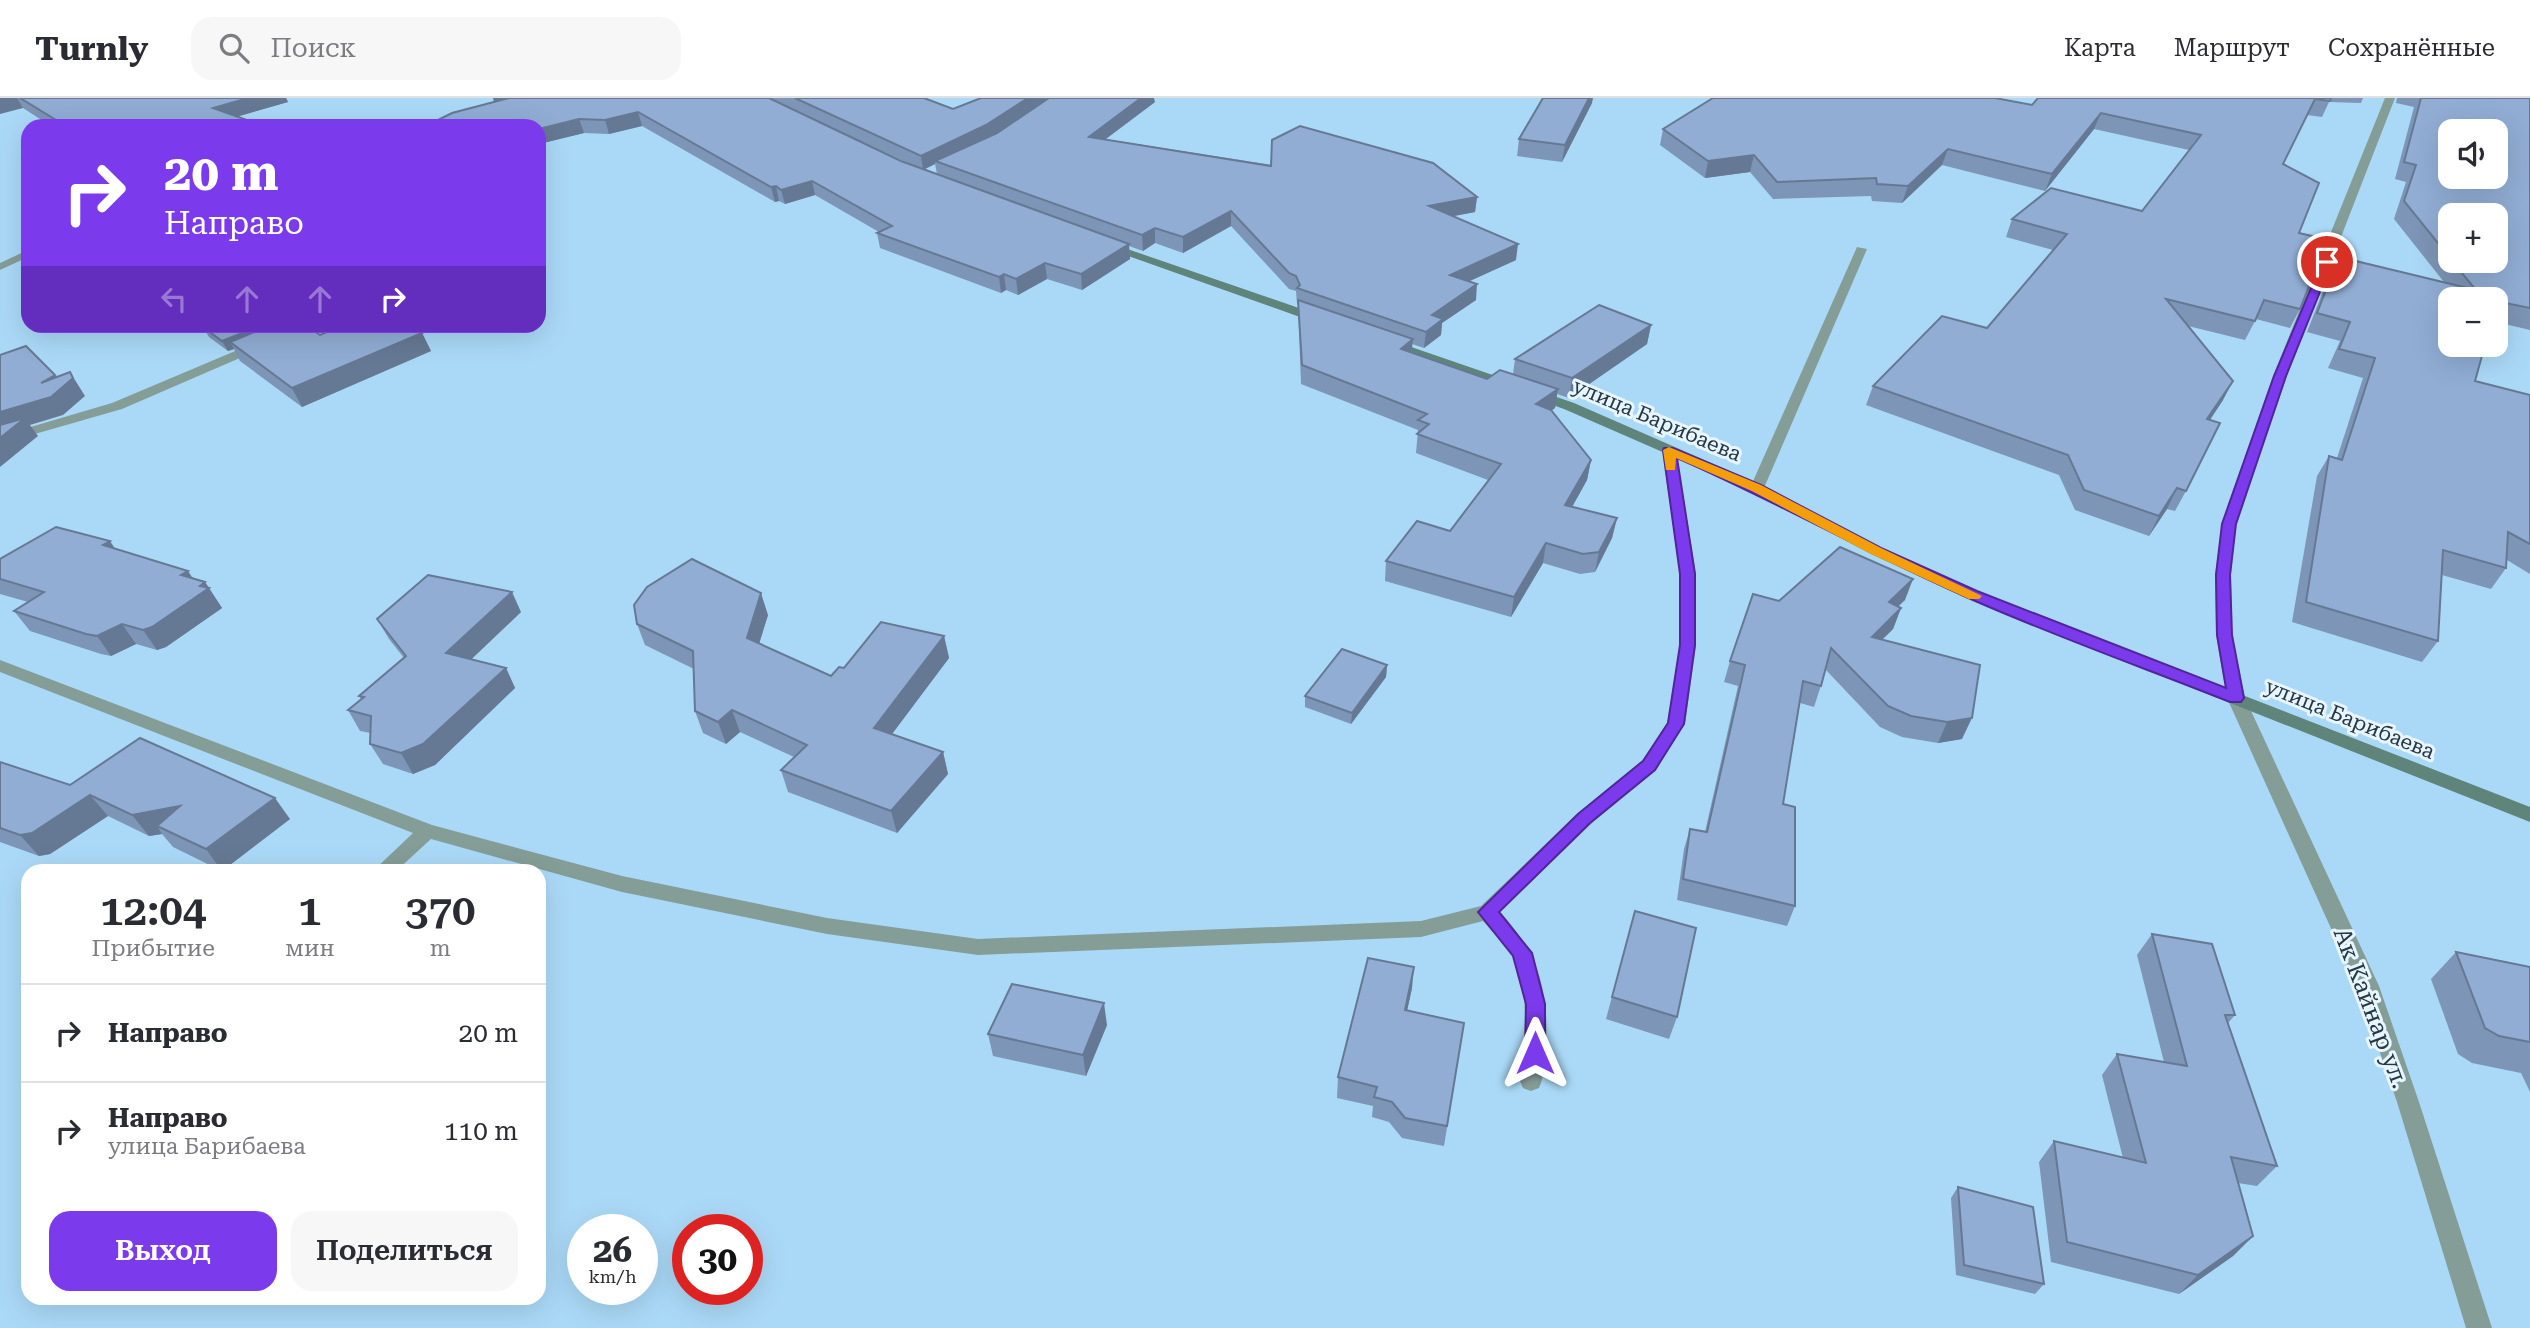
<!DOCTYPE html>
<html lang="ru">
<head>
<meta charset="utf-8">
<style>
	:root { --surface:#fff; --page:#f7f7f7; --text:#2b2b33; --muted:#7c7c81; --line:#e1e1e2; --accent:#7c3aed }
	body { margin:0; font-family:"Roboto Serif",serif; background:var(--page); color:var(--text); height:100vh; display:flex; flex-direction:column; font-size:26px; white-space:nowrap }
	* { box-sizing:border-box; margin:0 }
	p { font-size:23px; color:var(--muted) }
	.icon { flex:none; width:38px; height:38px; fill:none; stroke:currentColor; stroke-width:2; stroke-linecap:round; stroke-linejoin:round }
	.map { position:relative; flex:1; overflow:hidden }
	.details { position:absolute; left:21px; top:766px; width:525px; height:441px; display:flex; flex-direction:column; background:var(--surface); border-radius:21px; box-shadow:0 7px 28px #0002 }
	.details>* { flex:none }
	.banner { position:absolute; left:21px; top:21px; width:525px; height:214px; border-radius:21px; box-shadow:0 7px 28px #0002; background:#7c3aed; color:#fff; overflow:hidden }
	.buttons { position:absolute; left:2438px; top:21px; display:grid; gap:14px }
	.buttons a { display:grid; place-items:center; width:70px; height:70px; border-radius:14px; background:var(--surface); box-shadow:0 7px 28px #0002; font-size:35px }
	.speed { position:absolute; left:567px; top:1116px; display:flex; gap:14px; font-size:35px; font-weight:700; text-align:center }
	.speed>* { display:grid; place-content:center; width:91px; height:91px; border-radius:50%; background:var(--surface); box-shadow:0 7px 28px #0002; line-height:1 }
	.speed small { font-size:18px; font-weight:400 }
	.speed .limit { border:10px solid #d22; background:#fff; color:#111 }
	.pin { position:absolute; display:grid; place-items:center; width:60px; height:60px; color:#fff; margin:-30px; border:4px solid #fff; border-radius:50%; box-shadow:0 2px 7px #0007 }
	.me { position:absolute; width:77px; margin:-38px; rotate:0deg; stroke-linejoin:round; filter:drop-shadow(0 0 5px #0008) }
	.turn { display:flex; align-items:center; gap:24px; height:147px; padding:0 28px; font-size:32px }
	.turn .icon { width:91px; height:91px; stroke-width:2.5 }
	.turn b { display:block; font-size:49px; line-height:60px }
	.lanes { display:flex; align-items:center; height:66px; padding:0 28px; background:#0003; justify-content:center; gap:35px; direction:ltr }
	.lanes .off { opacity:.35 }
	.eta { display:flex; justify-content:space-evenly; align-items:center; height:119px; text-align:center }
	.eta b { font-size:42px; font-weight:600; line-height:49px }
	.cta { display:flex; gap:14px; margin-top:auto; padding:14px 28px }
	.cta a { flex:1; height:80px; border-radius:21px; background:var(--accent); color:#fff; font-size:28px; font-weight:600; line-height:80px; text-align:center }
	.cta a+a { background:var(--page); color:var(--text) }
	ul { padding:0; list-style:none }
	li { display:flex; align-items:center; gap:21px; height:98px; padding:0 28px; border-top:2px solid var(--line) }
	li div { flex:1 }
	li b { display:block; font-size:26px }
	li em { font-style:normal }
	header { display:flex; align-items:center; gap:42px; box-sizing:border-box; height:98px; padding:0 35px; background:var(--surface); border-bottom:2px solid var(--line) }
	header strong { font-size:33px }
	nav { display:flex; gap:38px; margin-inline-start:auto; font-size:24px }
	.search { width:490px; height:63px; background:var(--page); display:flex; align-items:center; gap:18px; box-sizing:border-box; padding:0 24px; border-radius:21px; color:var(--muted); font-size:26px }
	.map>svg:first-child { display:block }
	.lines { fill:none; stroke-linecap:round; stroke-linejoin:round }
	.street { fill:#859d97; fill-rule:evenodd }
	.secondary { fill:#5f847a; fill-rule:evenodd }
	.wall { fill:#7d95b6; fill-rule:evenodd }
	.shaded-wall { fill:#667994 }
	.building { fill:#91add4; stroke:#667994; stroke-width:2; fill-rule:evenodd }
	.route { fill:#7c3aed; stroke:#51269a; stroke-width:2 }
	.slow { fill:#f59e0b }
	.labels { text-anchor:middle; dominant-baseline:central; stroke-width:6; stroke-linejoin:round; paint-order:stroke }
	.street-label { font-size:21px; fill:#263844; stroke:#e7f5fe }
	.near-street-label { font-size:24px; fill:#263844; stroke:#e7f5fe }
</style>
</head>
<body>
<header>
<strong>Turnly</strong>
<div class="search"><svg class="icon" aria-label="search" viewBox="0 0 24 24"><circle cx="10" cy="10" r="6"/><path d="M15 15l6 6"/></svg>Поиск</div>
<nav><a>Карта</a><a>Маршрут</a><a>Сохранённые</a></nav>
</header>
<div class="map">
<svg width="2530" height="1230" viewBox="0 0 2530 1230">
	<rect width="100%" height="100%" fill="#aad9f7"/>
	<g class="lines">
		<g class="street">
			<path d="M2385,0H2395L2287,278L2236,426L2231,477L2232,537L2245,600L2379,888L2419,1004L2492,1230H2466L2397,1004L2357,888L2227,600L2216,537L2215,477L2222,426L2273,278Z"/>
			<path d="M1857,149L1867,151L1764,390L1762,393H1752L1750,390Z"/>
			<path d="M28,152V159L0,172V165Z"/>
			<path d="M259,243L263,244V250L122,311L0,346V338L112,305Z"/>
			<path d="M1669,348L1676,352L1696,476V547L1685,626L1655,672L1591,726L1500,814C1538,855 1549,892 1546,947C1545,961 1545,977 1539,990L1531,993L1523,990L1520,983C1525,942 1531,895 1512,857C1505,844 1492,834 1483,823L1421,839L978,857L827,836L622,794L431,741L395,774H372L413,735L0,574V562L432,727L622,778L827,820L978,841L1421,823L1481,808L1577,716L1643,662L1667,625L1680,547V476L1662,352Z"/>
		</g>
		<g class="secondary">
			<path d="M1107,144L1322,218L1324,221L1314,224L1103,149L1101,147Z"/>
			<path d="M1391,242L1574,305L1762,387L1881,450L1978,494L2530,709V724L1966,500L1871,456L1752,393L1564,311L1387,249L1385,246Z"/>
		</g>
	</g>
	<g class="wall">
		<path d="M0,0H286L288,4L238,18L261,27L262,28H51L23,10Z"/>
		<path d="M493,0H924L953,11L1155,4L1105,41L1477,99L1475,114L1453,118L1516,162L1469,183L1476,202L1442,225L1441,237L1424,250L1412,246V255L1487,281L1513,276L1515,261L1651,227L1647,246L1569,300L1557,296L1555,310L1552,312L1591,362L1587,382L1572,409L1617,420L1612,440L1595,474L1580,476L1543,465L1511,519L1385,483L1386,463L1450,433L1488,382L1416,355L1418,332L1301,286L1298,206H1297L1296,193L1289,191L1231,128L1183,155L1155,145L1143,153L1129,148L1130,161L1082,192L1047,181L1018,197L1006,192L1001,195L880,150L877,135L879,134L815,97L785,106L779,103L775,104L642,28L609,36L584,35L539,46V28H438L436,23L494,4ZM815,22L910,66L901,63ZM935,66L937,76L925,71Z"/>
		<path d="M2038,0H2363L2361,5L2329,4L2322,19L2307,17L2283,66L2299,135L2305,151L2300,211L2290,230L2256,221L2245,242L2188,228L2223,302L2210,322L2186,393L2175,413L2167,411L2149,438L2075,412L2059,377L1866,307L1873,288L1987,230L2053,152L2006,139L2012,121L2142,113L2189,52L2094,31L2045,93L1942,67L1902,105L1872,103L1871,98L1773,101L1750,74L1705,80L1660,47L1663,31L2032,7Z"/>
		<path d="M2397,0H2530V232L2496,224V201L2475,283L2530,297V476L2507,462L2506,470L2491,491L2442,477L2438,543L2422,564L2292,524L2317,378L2329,358L2337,360L2363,280L2328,270L2340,243L2307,234L2329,178L2339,159L2444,184L2394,121L2406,84L2395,81L2414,9L2396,5ZM2450,117L2496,163H2450Z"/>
		<path d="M1592,5L1562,64L1517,58L1519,41Z"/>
		<path d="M203,229L320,237L422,235L431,253L302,309L240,263L234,251L228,253L209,239Z"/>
		<path d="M115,451L205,484L222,510L166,549L157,552L136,546L111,558L101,556L30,533L14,513L28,504L0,496V461Z"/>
		<path d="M1905,502L1897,508L1901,510L1893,531L1882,542L1962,641L1938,645L1902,639L1880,629L1826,572L1814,609L1800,605L1783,706L1795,808L1787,828L1677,802L1684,751L1690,731L1705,734L1738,588L1724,584L1730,563L1779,503Z"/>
		<path d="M521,514L471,561L506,570L515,590L435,667L413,676L383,666L370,646L371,635L360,633L348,612L361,601L359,598L404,560L389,541L377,521Z"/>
		<path d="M768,517L759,546L831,578L844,570L944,538L949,560L892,636L943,654L948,676L897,735L788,694L781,672L794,659L740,634L726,646L703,635L695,613L694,571L645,547L637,526Z"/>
		<path d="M1387,567L1386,579L1351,626L1305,609V598Z"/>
		<path d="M0,664L70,687L290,721L222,773L173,749L162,736L149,738L108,718L50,756L39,758L0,744Z"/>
		<path d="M1635,813L1677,919L1669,941L1606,921Z"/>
		<path d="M2152,836L2235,917L2228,925L2277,1068L2257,1088L2238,1085L2253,1138L2233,1158L2179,1196L2051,1164L2039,1064L2054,1043L2123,1060L2102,977L2117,956L2164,964L2137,857Z"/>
		<path d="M2456,854L2530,869V994L2521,975L2472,965L2458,956L2431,881Z"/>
		<path d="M1412,890L1407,912L1464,925L1444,1048L1402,1040L1389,1024L1372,1019L1373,1008L1337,1000L1338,979Z"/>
		<path d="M1107,927L1086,978L993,958L988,936Z"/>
		<path d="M1958,1089L2044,1186L2035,1196L1956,1177L1951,1100Z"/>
	</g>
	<g class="shaded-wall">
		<path d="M0,0H17L23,10L0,16Z"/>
		<path d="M248,0H286L288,4L219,24L213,10Z"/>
		<path d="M493,0H530L496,9Z"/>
		<path d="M1028,0H1050L988,41L935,63V66L923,72L921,58Z"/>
		<path d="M1141,0H1154L1155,4L1090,53L1089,39Z"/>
		<path d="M1589,0H1593L1592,5L1562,64L1565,47Z"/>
		<path d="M638,14L642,28L609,36L605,22Z"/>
		<path d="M2101,15L2094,31L2045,93L2052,76Z"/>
		<path d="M579,21L584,35L539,46V31Z"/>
		<path d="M1948,51L1942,67L1902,105L1908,88Z"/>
		<path d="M1754,57L1750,74L1705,80L1708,63Z"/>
		<path d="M812,83L815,97L785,106L781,92Z"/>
		<path d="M776,88L779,103L775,104L771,89Z"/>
		<path d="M1477,99L1475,114L1428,123L1429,108Z"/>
		<path d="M1231,113V128L1183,155V139Z"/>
		<path d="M1155,130V145L1143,153L1142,137Z"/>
		<path d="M1129,146L1130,161L1082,192L1081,176Z"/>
		<path d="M1518,146L1516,162L1448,193L1450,177Z"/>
		<path d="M1045,165L1047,181L1018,197L1016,181Z"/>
		<path d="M1004,176L1006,192L1001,195L999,179Z"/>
		<path d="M1477,186L1476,202L1442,225L1441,237L1424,250L1426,234L1432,217Z"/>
		<path d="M1651,227L1647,246L1569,300L1572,280Z"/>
		<path d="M260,228H273L230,244L234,251L228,253L222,243Z"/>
		<path d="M422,235L431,253L302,309L292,290Z"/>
		<path d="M1413,241L1411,260L1401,251Z"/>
		<path d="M70,274L85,298L63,317L30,327L38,338L0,369V314L41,285L55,277L63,289Z"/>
		<path d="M2233,283L2223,302L2197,341L2207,321Z"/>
		<path d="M1558,291L1555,310L1534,325L1536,306Z"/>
		<path d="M1591,362L1587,382L1562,427L1565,407Z"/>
		<path d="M2177,390L2167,411L2149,438L2159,418Z"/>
		<path d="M1617,420L1612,440L1595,474L1599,454Z"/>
		<path d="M110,443L123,463L103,447Z"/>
		<path d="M1546,445L1543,465L1511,519L1514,499Z"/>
		<path d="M188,473L201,493L181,477Z"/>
		<path d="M1913,481L1905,502L1881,525L1889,504Z"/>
		<path d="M205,484L222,510L166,549L157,552L143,532Z"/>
		<path d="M512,494L521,514L457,575L446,555Z"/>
		<path d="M761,495L768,517L754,562L747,540Z"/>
		<path d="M1901,510L1893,531L1864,559L1872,539Z"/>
		<path d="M122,526L136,546L111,558L97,538Z"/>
		<path d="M944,538L949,560L880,652L874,630Z"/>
		<path d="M1387,567L1386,579L1351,626L1352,615Z"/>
		<path d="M506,570L515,590L435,667L413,676L401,655Z"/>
		<path d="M732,612L740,634L726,646L718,624Z"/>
		<path d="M1972,620L1962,641L1938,645L1947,624Z"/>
		<path d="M943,654L948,676L897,735L891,713Z"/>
		<path d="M90,697L108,718L50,756L39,758L20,737Z"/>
		<path d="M275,700L290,721L222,773L206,751Z"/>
		<path d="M180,708L157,728L162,736L149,738L132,717Z"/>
		<path d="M1414,869L1412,890L1403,932L1405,912Z"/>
		<path d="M1104,905L1107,927L1086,978L1083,957Z"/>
		<path d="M2253,1138L2233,1158L2179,1196L2198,1177Z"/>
	</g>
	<g class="building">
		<path d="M20,0H248L213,10L261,27L257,28H66Z"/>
		<path d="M509,0H769L901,63L1129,146L1081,176L1045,165L1016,181L1004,176L999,179L877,135L892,128L812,83L781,92L776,88L771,89L638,14L605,22L579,21L539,31V28H443L436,23L452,15Z"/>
		<path d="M795,0H924L953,11L981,0H1028L986,27L921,58Z"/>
		<path d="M1049,0H1141L1089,39L1271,68L1272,42L1300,28L1433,65L1477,99L1429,108L1518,146L1450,177L1477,186L1432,217L1443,221L1426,234L1297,190L1300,187L1296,178L1289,175L1231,113L1183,139L1155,130L1142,137L935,63L997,35Z"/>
		<path d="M1543,0H1589L1565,47L1519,41Z"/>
		<path d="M1713,0H1995L2032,7L2038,0H2331L2330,3L2315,1L2283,66L2319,85L2299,135L2312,138L2305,151L2322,155L2300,211L2264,202L2255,223L2166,201L2233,283L2207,321L2220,325L2186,393L2177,390L2159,418L2084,392L2068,357L1873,288L1942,218L1987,230L2067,136L2012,121L2051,90L2142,113L2201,37L2101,15L2052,76L1948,51L1908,88L1877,86L1876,80L1777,84L1754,57L1708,63L1663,31Z"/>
		<path d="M2421,0H2530V210L2496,203V206V201H2450V247H2485L2475,283L2530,297V446L2508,434L2506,470L2443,452L2438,543L2306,504L2329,358L2342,362L2375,260L2339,251L2350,224L2317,215L2339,159L2476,192L2452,163H2496V117H2450V160L2404,103L2416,67L2404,64ZM2450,33H2496V79H2450Z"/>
		<path d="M1298,202L1413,241L1401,251L1487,281L1500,272L1558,291L1536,306L1551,312L1591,362L1565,407L1617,420L1599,454L1583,456L1546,445L1514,499L1386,463L1417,423L1450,433L1501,366L1417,336L1429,326L1418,322L1427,316L1302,267Z"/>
		<path d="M1599,207L1651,227L1572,280L1515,261Z"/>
		<path d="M208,228H260L222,243L203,229Z"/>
		<path d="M269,228H306L320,237L342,228H407L422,235L292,290L230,244Z"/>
		<path d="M26,248L55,277L41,285L70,274L73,280L51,299L0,314V257Z"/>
		<path d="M25,320L0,340V327Z"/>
		<path d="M56,429L110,443L103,447L188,473L181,477L205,484L200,488L209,490L152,529L143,532L122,526L97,538L86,536L14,513L44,494L0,481V461Z"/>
		<path d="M1840,449L1913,481L1889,504L1901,510L1872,539L1980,567L1972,620L1947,624L1911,618L1888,608L1831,550L1821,588L1803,583L1783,706L1795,709V808L1683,781L1690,731L1707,734L1745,567L1730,563L1753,496L1779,503Z"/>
		<path d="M692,461L761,495L747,540L831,578L839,569L844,570L881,524L944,538L874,630L943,654L891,713L781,672L807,647L732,612L718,624L695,613L693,553L637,526L634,507L647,489Z"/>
		<path d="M428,477L512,494L446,555L506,570L423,646L401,655L370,646L371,618L348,612L364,599L359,598L406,558L377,521Z"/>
		<path d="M1342,551L1387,567L1352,615L1305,598Z"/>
		<path d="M140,640L275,700L206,751L157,728L180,708L132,717L90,697L32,735L20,737L0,730V664L70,687Z"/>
		<path d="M1635,813L1696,830L1677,919L1612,899Z"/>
		<path d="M2152,836L2212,846L2235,917H2225L2277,1068L2231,1059L2253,1138L2198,1177L2067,1144L2054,1043L2146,1065L2117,956L2187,968Z"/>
		<path d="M2456,854L2530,869V944L2499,938L2485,930Z"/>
		<path d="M1368,860L1414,869L1405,912L1464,925L1447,1028L1405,1020L1392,1004L1374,999L1377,989L1338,979Z"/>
		<path d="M1012,886L1104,905L1083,957L988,936Z"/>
		<path d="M1958,1089L2033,1109L2044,1186L1964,1167Z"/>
	</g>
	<path class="route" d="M2327,160L2332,164L2286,278L2236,426L2230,477L2232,537L2244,600L2241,604H2230C2142,569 2051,537 1964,498C1866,455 1774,402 1677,360L1695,476V547L1684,626L1655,672L1590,725L1499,814L1532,855L1545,906V955L1542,961L1535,963L1528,961L1525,955L1526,906L1513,858L1478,814L1578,716L1643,663L1668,625L1680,547V476L1663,352L1664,350H1673L1761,387L1881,450L1977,493L2226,590L2217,537L2216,477L2222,426L2274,278L2322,164Z"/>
	<path class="slow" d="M1669,349L1761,387L1881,450L1982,498L1979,501H1969L1871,456L1752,393L1676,360L1675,372H1666L1663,352Z"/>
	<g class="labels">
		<g class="street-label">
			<text transform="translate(1657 322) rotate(23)">улица Барибаева</text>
			<text transform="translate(2350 621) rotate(22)">улица Барибаева</text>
		</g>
		<g class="near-street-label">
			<text transform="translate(2371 910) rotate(69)">Ак Кайнар ул.</text>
		</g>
	</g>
</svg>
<div class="buttons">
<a><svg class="icon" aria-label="sound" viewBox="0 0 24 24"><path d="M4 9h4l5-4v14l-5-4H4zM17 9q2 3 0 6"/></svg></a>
<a>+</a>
<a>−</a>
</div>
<div class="speed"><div>26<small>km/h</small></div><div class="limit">30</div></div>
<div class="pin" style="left:2327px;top:164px;background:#d93025"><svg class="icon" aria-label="arrive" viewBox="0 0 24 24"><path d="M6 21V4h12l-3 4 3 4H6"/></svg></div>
<svg class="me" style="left:1535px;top:955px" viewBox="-20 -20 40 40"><path d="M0-17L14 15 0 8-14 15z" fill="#7c3aed" stroke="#fff" stroke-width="4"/></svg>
<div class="banner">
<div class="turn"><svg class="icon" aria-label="right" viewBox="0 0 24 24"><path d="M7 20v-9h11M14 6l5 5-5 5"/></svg><div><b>20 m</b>Направо</div></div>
<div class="lanes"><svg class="icon off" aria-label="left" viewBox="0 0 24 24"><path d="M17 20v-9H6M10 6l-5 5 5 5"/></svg><svg class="icon off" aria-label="ahead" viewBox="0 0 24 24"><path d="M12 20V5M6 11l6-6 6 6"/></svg><svg class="icon off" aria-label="ahead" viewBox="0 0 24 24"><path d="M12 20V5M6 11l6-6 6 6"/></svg><svg class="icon" aria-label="right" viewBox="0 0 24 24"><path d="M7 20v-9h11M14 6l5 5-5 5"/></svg></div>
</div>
<section class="details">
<div class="eta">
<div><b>12:04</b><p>Прибытие</p></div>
<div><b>1</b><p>мин</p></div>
<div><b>370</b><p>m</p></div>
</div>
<ul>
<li><svg class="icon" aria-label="right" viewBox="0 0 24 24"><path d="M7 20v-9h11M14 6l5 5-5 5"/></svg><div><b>Направо</b></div><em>20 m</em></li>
<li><svg class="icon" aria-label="right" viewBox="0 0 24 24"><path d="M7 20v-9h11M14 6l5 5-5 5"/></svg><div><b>Направо</b><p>улица Барибаева</p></div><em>110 m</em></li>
</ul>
<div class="cta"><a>Выход</a><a>Поделиться</a></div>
</section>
</div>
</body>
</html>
